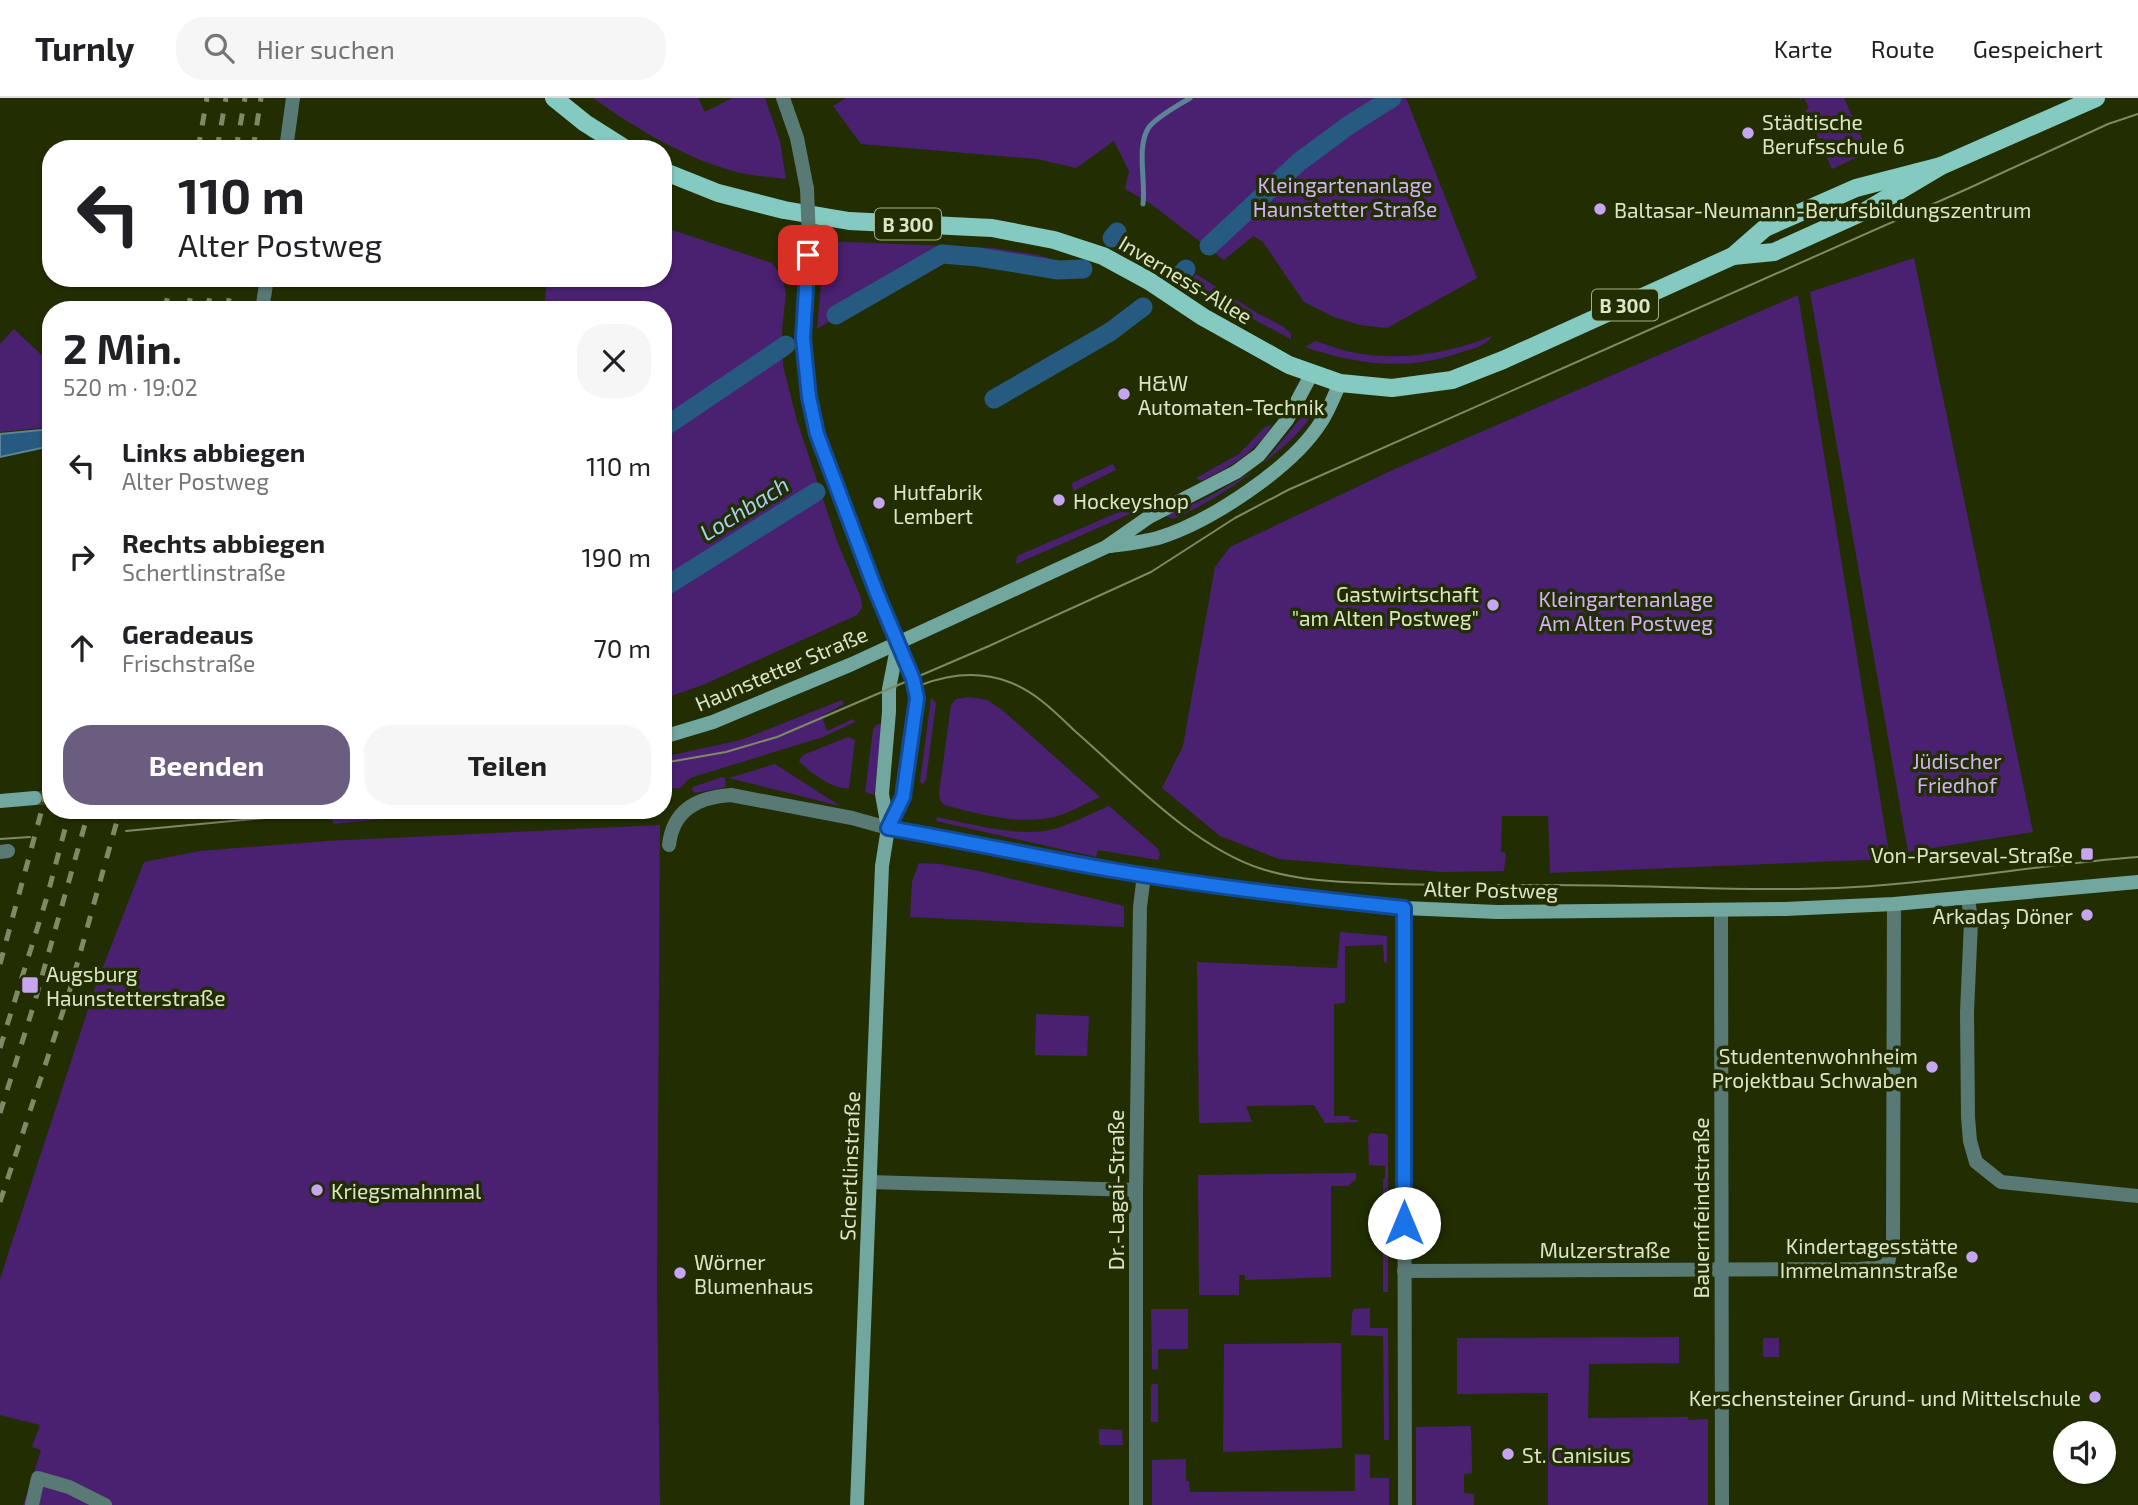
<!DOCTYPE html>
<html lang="de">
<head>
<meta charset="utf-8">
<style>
	:root { --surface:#fff; --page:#f6f6f6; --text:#202124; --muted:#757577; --line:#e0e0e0; --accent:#6b5d80 }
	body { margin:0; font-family:"Exo 2",sans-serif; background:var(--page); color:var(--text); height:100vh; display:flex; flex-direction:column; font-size:26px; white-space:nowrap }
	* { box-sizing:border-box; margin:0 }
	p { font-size:23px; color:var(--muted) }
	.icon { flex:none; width:38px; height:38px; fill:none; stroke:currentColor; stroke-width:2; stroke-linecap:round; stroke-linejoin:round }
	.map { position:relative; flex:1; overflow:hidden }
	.panel { position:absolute; left:42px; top:203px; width:630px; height:518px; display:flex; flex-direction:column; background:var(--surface); border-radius:28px; box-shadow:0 2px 5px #0004 }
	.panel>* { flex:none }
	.banner { position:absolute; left:42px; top:42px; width:630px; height:147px; border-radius:28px; box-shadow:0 2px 5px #0004; background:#fff; color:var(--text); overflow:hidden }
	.buttons { position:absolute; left:2053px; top:1323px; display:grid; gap:14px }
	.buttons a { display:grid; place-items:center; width:63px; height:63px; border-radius:50%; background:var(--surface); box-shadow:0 2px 5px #0004; font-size:35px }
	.pin { position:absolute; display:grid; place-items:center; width:60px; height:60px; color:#fff; margin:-30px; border-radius:14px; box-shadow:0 4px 10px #0006 }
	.me { position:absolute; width:77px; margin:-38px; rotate:0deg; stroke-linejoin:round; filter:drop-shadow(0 0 5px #0008) }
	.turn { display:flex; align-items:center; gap:24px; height:147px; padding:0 21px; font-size:32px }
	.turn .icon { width:91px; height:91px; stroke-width:2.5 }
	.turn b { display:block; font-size:49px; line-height:60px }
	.round { display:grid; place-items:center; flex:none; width:74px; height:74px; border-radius:28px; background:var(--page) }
	.headline { display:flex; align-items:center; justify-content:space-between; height:119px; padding:0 21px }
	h1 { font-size:42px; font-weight:700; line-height:52px }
	.button { display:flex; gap:14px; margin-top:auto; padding:14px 21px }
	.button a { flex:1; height:80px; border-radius:28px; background:var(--accent); color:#fff; font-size:28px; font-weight:700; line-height:80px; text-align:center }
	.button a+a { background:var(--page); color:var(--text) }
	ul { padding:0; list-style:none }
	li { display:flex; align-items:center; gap:21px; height:91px; padding:0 21px }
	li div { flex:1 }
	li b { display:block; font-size:26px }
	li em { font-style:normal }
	header { display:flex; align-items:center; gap:42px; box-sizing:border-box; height:98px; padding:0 35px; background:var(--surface); border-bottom:2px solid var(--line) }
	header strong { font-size:33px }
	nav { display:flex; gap:38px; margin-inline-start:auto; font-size:24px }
	.search { width:490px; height:63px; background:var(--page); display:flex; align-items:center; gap:18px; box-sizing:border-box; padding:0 24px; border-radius:28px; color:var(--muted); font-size:26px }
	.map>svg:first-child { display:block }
	.green { fill:#4a2171 }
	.water { fill:#265a81; stroke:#5c8496; stroke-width:2 }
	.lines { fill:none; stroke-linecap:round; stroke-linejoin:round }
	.stream { stroke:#5c8496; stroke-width:5 }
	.canal { stroke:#265a81; stroke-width:19 }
	.secondary-tunnel { stroke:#3e4a20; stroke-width:14; stroke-dasharray:14 7; stroke-linecap:butt }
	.street { stroke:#597974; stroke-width:14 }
	.secondary { stroke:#72a79f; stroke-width:14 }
	.primary { stroke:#85cac0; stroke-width:18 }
	.tram { stroke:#7e8a65; stroke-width:2 }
	.rail { stroke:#7e8a65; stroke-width:5; stroke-dasharray:12 12; stroke-linecap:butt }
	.street-bridge { stroke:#597974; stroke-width:14 }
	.route-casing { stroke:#114b97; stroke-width:18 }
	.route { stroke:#1a73e8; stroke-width:12 }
	.poi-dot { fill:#c6a6f0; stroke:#222e02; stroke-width:2.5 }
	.labels { text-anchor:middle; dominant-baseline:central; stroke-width:7; stroke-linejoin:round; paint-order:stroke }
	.shield { fill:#222e02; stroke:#a3af8c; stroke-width:2 }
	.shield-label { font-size:19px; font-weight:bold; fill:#dae6c7 }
	.poi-label { font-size:21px; fill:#dae6c7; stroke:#222e02; text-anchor:start }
	.park-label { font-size:21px; fill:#d1b2f9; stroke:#222e02 }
	.street-label { font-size:21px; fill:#dae6c7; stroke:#222e02 }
	.water-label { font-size:23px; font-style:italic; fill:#a3cff3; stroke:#222e02 }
</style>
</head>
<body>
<header>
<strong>Turnly</strong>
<div class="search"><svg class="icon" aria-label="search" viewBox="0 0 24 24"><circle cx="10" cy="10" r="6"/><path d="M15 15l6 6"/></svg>Hier suchen</div>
<nav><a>Karte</a><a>Route</a><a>Gespeichert</a></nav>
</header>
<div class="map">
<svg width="2138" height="1407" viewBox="0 0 2138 1407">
	<rect width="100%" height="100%" fill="#222e02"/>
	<g class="green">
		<path d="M593,0H698L705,14L732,0H765L780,43L786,81C770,79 753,78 737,74C684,60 637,31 593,0Z"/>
		<path d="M846,0H1373L1377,7L1388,0H1406L1477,180L1387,230L1360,227L1334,219L1304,204L1263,144L1253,138L1224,162L1151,106L1125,91L1129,73L1114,43L1076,70L1037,61L861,46L833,8Z"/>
		<path d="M1799,0H1844L1868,54L1832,71L1824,53L1828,51L1823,40L1819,41L1805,13L1809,10L1804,0L1800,2Z"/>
		<path d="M663,129L772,165L782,178L786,196L782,231L783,268L797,323L837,443L861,500L862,510L857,517L705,586L663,601V212H544L547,180H663Z"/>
		<path d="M825,143L993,150L1038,157L1083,171L1058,172L978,159L942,156L817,231Z"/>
		<path d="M1914,160L2033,734L1908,754L1810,194Z"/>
		<path d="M1196,176L1257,215L1284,229L1291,236V241L1240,214L1189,182Z"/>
		<path d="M1798,197L1890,761L1550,775L1548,718H1502L1501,754L1506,755L1504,773L1441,774L1279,761L1220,738L1162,690L1183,648L1215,469L1230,449L1395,371Z"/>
		<path d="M14,231L51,266V329L0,334V246Z"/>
		<path d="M1492,238C1485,249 1470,251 1459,255C1406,273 1357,267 1305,249L1315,243C1327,246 1339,252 1351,254C1399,264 1447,256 1492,238Z"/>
		<path d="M1314,304L1316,307C1307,332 1282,349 1262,367Z"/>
		<path d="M1272,327C1256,354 1229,370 1201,383L1196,380L1239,356L1265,329Z"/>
		<path d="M1113,366L1116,372L1073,393L1072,385Z"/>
		<path d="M1254,373C1228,392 1202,409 1173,421L1166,418L1208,399Z"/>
		<path d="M1135,407L1132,415L1016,466L1017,458Z"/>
		<path d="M969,599L987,602L1001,611L1100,699C1085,706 1069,715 1054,719C1017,727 979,716 944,707L940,702L939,695L951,607L956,601Z"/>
		<path d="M931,600L936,605L926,682L923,686L920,684Z"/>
		<path d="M842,602L844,606L822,618L827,633L853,621L855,624L823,639L690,680L680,690L663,691V659L741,642Z"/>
		<path d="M883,625L874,697L865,694L873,632L876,627Z"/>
		<path d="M848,639L855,642L849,690C835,693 809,674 799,663L803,657Z"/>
		<path d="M775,666L840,708L729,680Z"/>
		<path d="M722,679L725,680L726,689L695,695L692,692L693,689Z"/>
		<path d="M1109,708L1157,750L1160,756L1158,762L1098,752L1096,759L936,723L937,719C971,726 1023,741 1058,730C1075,724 1092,715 1109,708Z"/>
		<path d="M331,712H469L333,726Z"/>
		<path d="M660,727L657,1190L660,1407H23L41,1352L32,1349L40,1327L0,1317V1181L97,884L144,764L200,753L327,743Z"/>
		<path d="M919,765L940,766L979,773L1124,808V829L910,819L912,784Z"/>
		<path d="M1340,834L1387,838V865L1384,864L1383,847L1345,848V905L1334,906V1018H1349L1350,1022H1358V1024L1325,1025L1314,1007L1246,1008L1252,1024L1199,1025L1197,864L1337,870Z"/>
		<path d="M1036,916L1089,918L1087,958L1035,957Z"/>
		<path d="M1371,1035L1386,1036L1388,1038V1194H1383V1081L1385,1080V1068L1369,1067L1368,1039Z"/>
		<path d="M1356,1075V1081L1348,1088H1331V1179L1245,1182V1177H1239V1197H1199L1198,1077Z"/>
		<path d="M1370,1210V1230H1388L1389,1342H1384L1383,1238L1351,1237L1352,1216L1354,1211Z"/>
		<path d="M1151,1211H1188V1251H1158V1272L1152,1271Z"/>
		<path d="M1679,1239V1265L1589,1266L1588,1320L1688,1319V1322L1708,1321V1407H1548V1295L1457,1296V1240Z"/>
		<rect x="1763" y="1240" width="16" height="19"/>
		<path d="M1341,1245L1342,1350L1223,1354L1224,1246Z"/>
		<path d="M1153,1286H1158V1324H1151V1288Z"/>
		<path d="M1471,1328L1472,1375L1464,1376V1395L1474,1396V1407H1416V1329Z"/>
		<path d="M1099,1331L1122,1332L1123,1347H1099Z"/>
		<path d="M1355,1356L1370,1357V1380H1389V1407H1152V1362L1186,1361V1383H1189L1190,1394L1355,1393Z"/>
	</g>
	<path class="water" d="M51,331V348L0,359V336Z"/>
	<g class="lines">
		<path class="stream" d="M1143,106C1146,83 1136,48 1149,29C1158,18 1177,8 1190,0"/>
		<g class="canal">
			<path d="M1112,140L1117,134"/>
			<path d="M1209,148L1299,64L1349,27L1392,0"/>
			<path d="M1182,175L1186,171"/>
			<path d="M836,217L942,156L978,159L1058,172L1083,171"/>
			<path d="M994,301L1110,234L1143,209"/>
			<path d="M663,330L786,247"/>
			<path d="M663,490L816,394"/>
		</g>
		<path class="secondary-tunnel" d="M35,700H51"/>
		<g class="street">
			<path d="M783,0L797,40L807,91"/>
			<path d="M286,51L293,0"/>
			<path d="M809,141L803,240L809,298L817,336L898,545"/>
			<path d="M262,212L267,180"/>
			<path d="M669,747C673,712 698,699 731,697L852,720L888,730"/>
			<path d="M0,754L8,753"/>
			<path d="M1968,799L1971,824L1967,914L1968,1019L1970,1043L1976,1064L2001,1084L2138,1098"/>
			<path d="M1404,810L1405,1407"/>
			<path d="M1721,813L1722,1407"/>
			<path d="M870,1084L1136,1092"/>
			<path d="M1404,1173L1859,1171L1882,1169L1888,1165L1893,1142L1894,806"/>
			<path d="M32,1407L38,1380L69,1389L105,1407"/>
			<path d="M1136,1407V1092L1140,809L1144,777"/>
		</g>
		<g class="secondary">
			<path d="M1111,448C1126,446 1143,444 1158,440C1210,424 1292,370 1321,324C1329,312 1334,298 1340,285"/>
			<path d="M663,639L713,624L852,566L1106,449L1149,419L1236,374L1259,357L1287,322L1311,277"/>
			<path d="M0,703L35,700"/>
			<path d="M888,730L1144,777L1299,799L1404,810L1497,814L1785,811L1894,806L2138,784"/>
			<path d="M888,730L882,696L889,614V591L898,545"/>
			<path d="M857,1407L882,768L888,730L903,699L917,600L913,581L898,545"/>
		</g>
		<g class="primary">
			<path d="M554,0L585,25L626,51"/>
			<path d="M663,73L718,95L784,112L849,123L992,130L1054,142L1103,158L1149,183L1203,219L1289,267L1340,285L1392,290L1452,282L1503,262L1733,158L1765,130L1856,90L1941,68"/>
			<path d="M1733,158L1774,154L1867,112L1941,68L2096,0"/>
		</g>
		<g class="tram">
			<path d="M921,587C950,576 980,573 1009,584C1036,594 1056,615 1076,634C1130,681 1193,749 1262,771C1297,782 1334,784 1370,785C1426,788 1482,787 1538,787C1644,786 1750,795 1855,789C1950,784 2043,766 2138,759"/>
			<path d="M663,665L726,654L777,639L989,548L1151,474L1235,420L1288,392L1967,91L2108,26L2138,16"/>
			<path d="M126,733L350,712"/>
			<path d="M0,741L30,739"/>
		</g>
		<g class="rail">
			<path d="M198,51L207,0"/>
			<path d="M217,51L226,0"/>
			<path d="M236,51L245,0"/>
			<path d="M253,51L261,0"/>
			<path d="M165,212L171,180"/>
			<path d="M188,212L194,180"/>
			<path d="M207,212L214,180"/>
			<path d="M227,212L233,180"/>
			<path d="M0,866L51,678"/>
			<path d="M0,950L47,799L70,712"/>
			<path d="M0,1015L35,903L89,712"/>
			<path d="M0,1104L69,895L120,712"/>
		</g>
		<path class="street-bridge" d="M807,91L809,141"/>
	</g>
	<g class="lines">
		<g class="route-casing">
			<path id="route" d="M808,157L803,240L809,299L817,336L876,493L913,581L917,600L903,699L888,730C965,743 1041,760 1118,773C1213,789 1308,800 1404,810V1125"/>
		</g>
		<use href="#route" class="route"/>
	</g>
	<g class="poi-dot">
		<circle cx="1748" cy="35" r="7"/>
		<circle cx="1600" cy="111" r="7"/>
		<circle cx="1124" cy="296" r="7"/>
		<circle cx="1059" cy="402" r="7"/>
		<circle cx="879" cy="405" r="7"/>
		<circle cx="1493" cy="507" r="7"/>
		<rect x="2080" y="749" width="14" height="14" rx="3.5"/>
		<circle cx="2087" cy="817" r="7"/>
		<rect x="21" y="878" width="18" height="18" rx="3.5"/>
		<circle cx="1932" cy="969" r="7"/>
		<circle cx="317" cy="1092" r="7"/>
		<circle cx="1972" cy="1159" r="7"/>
		<circle cx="680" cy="1175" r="7"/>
		<circle cx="2095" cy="1299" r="7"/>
		<circle cx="1508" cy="1356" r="7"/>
	</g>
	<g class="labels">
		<g class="shield">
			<rect x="875" y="110.5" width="66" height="31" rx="5"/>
			<rect x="1592" y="191.5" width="66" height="31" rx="5"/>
		</g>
		<g class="shield-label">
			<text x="908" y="126">B 300</text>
			<text x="1625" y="207">B 300</text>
		</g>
		<g class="poi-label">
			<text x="1762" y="23">Städtische<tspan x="1762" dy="24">Berufsschule 6</tspan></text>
			<text x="1614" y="111">Baltasar-Neumann-Berufsbildungszentrum</text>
			<text x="1138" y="284">H&amp;W<tspan x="1138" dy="24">Automaten-Technik</tspan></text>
			<text x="893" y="393">Hutfabrik<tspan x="893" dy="24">Lembert</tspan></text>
			<text x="1073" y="402">Hockeyshop</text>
			<text x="1479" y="495" text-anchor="end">Gastwirtschaft<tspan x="1479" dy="24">"am Alten Postweg"</tspan></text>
			<text x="2073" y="756" text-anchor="end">Von-Parseval-Straße</text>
			<text x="2073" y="817" text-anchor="end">Arkadaş Döner</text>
			<text x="46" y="875">Augsburg<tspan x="46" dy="24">Haunstetterstraße</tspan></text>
			<text x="1918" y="957" text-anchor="end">Studentenwohnheim<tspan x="1918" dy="24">Projektbau Schwaben</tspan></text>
			<text x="331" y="1092">Kriegsmahnmal</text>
			<text x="1958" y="1147" text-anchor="end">Kindertagesstätte<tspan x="1958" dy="24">Immelmannstraße</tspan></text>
			<text x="694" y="1163">Wörner<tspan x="694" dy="24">Blumenhaus</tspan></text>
			<text x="2081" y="1299" text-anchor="end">Kerschensteiner Grund- und Mittelschule</text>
			<text x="1522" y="1356">St. Canisius</text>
		</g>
		<g class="park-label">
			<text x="1345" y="86">Kleingartenanlage<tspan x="1345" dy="24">Haunstetter Straße</tspan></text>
			<text x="1626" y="500">Kleingartenanlage<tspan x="1626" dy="24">Am Alten Postweg</tspan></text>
			<text x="1957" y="662">Jüdischer<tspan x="1957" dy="24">Friedhof</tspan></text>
		</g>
		<g class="street-label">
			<text transform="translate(1186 181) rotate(31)">Inverness-Allee</text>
			<text transform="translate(781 570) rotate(-23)">Haunstetter Straße</text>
			<text transform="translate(1491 791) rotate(1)">Alter Postweg</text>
			<text transform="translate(849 1068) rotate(-88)">Schertlinstraße</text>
			<text transform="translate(1115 1092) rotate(-90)">Dr.-Lagai-Straße</text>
			<text transform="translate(1700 1110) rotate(-90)">Bauernfeindstraße</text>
			<text x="1605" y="1151">Mulzerstraße</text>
		</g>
		<g class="water-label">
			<text transform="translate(744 410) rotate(-32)">Lochbach</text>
		</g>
	</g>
</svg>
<div class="buttons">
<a><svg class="icon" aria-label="sound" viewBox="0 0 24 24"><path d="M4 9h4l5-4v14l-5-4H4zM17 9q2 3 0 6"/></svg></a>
</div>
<div class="pin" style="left:808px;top:157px;background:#d93025"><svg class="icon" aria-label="arrive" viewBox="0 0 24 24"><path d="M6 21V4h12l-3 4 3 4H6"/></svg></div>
<svg class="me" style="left:1404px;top:1125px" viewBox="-20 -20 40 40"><circle r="19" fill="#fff"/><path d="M0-13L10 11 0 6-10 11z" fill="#1a73e8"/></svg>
<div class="banner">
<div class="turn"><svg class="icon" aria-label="left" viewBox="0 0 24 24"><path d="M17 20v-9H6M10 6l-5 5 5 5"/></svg><div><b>110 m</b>Alter Postweg</div></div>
</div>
<section class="panel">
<div class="headline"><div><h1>2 Min.</h1><p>520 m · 19:02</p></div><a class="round"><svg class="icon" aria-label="close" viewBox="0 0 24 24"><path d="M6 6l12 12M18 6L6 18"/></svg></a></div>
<ul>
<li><svg class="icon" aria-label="left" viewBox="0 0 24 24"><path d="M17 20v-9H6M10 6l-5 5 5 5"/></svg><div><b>Links abbiegen</b><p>Alter Postweg</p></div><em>110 m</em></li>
<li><svg class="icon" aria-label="right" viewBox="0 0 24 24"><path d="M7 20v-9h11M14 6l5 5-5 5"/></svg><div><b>Rechts abbiegen</b><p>Schertlinstraße</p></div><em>190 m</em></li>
<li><svg class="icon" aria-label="ahead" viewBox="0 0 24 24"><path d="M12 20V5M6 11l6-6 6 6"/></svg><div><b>Geradeaus</b><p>Frischstraße</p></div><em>70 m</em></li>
</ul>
<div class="button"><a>Beenden</a><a>Teilen</a></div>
</section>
</div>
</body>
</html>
